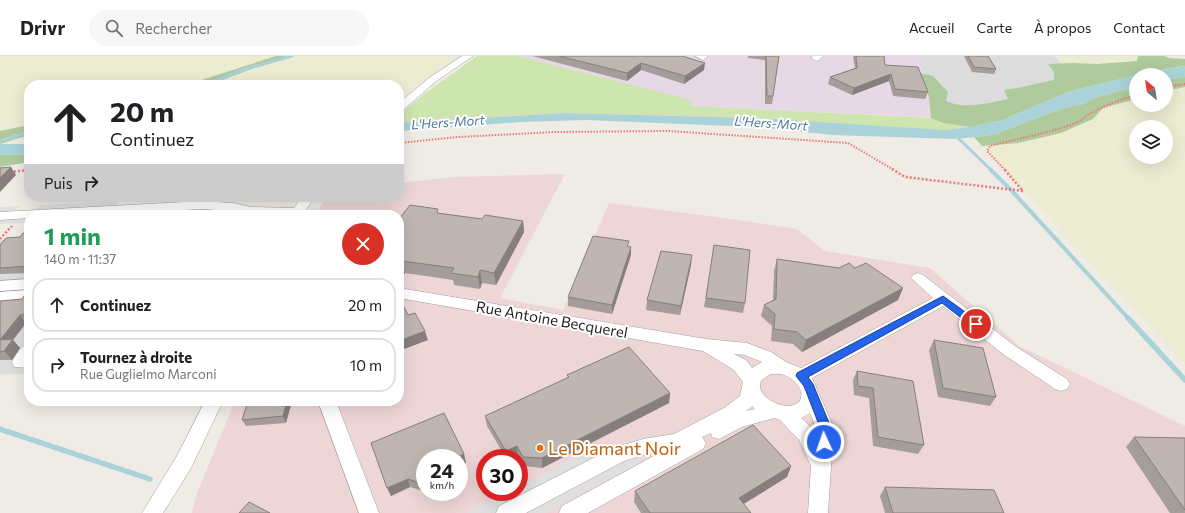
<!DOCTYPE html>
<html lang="fr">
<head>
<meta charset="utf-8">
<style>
	:root { --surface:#fff; --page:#f6f6f6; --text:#202124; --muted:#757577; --line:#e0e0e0 }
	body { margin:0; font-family:Commissioner,sans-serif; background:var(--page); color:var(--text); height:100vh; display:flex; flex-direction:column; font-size:15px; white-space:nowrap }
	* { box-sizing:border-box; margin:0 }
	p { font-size:13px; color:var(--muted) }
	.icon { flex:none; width:22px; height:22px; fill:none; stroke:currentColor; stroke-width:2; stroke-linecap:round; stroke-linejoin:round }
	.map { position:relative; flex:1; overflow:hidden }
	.details { position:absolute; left:24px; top:154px; width:380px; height:196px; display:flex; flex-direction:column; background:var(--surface); border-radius:16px; box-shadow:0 4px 16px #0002 }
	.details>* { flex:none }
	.guide { position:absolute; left:24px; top:24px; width:380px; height:122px; border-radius:16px; box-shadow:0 4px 16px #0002; background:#fff; color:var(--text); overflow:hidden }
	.needle { width:26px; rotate:330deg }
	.buttons { position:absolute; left:1129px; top:12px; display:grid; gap:8px }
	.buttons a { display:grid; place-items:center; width:44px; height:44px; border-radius:50%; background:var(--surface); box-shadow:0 4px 16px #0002; font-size:20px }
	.speed { position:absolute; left:416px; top:393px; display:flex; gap:8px; font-size:20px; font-weight:700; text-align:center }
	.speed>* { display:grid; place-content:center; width:52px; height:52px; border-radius:50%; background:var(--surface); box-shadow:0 4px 16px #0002; line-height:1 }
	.speed small { font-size:10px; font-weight:400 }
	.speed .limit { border:6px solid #d22; background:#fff; color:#111 }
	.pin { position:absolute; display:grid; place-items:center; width:34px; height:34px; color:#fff; margin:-17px; border:2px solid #fff; border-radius:50%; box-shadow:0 1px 4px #0007 }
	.me { position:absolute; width:44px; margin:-22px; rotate:357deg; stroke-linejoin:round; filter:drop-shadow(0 0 3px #0008) }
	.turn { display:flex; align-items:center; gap:14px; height:84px; padding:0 20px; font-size:18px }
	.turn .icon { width:52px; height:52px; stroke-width:2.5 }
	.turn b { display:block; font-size:28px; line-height:34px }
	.then { display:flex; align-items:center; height:38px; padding:0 20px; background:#0003; gap:8px; font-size:15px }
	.round { display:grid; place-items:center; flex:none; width:42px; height:42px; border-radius:21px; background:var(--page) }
	.headline { display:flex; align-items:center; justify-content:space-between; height:68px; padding:0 20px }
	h1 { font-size:24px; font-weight:700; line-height:30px; color:#1e9e55 }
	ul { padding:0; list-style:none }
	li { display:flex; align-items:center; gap:12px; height:54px; margin:0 8px 6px; padding:0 12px; border:2px solid var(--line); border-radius:16px }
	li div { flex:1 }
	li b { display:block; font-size:15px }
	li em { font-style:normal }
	header { display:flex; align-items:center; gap:24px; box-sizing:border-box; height:56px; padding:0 20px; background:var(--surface); border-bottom:1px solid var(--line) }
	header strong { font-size:19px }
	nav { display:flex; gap:22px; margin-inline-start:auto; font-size:14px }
	.search { width:280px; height:36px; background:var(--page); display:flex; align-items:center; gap:10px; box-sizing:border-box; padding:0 14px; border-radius:22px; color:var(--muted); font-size:15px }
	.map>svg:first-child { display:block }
	.residential { fill:#dcdcdc }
	.commercial { fill:#eed6d7; fill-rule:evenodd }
	.industrial { fill:#e7d8e6 }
	.farmland { fill:#ececd2; fill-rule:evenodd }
	.grass { fill:#cee5af }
	.forest { fill:#afcb9d }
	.parking { fill:#dfdfdf }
	.water { fill:#a9d2d9 }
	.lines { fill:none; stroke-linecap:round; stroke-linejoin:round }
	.stream-far2 { stroke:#a9d2d9; stroke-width:3 }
	.stream-far1 { stroke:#a9d2d9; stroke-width:4 }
	.stream { stroke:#a9d2d9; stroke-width:5.5 }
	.minor-casing { stroke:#a0a0a0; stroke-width:1 }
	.path-far1 { stroke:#ef7876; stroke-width:2; stroke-dasharray:1.5 1.5; stroke-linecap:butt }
	.path { stroke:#ef7876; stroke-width:2.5; stroke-dasharray:2 2; stroke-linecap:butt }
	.minor { fill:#fff; fill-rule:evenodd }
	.wall { fill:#a49d99 }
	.shaded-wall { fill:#867f7d }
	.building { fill:#bfb6b2; stroke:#867f7d }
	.route { fill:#2563eb; stroke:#184099 }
	.food-dot { fill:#e8710a; stroke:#fff; stroke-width:1.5 }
	.labels { text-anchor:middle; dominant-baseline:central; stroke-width:4; stroke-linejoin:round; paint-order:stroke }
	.far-water-label { font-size:13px; font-style:italic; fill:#4c7898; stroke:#fff }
	.street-label { font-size:15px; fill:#1f1f1f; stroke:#fff }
	.near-food-label { font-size:18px; fill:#c56008; stroke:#fff; text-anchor:start }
</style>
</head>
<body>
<header>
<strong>Drivr</strong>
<div class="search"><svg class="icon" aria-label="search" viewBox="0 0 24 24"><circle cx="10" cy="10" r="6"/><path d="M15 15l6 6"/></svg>Rechercher</div>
<nav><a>Accueil</a><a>Carte</a><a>À propos</a><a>Contact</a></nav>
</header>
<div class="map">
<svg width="1185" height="457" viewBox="0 0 1185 457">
	<rect width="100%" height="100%" fill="#efebe5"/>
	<g class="residential">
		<path d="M916,0H1055L1076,27L942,62Z"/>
		<path d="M29,183V318H0V184Z"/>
	</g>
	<path class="commercial" d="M565,118L500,242L563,254L609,147L717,161L797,173L825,195L930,212L1019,290L1185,370V457H192L196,440L235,345H399V159H316L326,141H399V127L453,121ZM425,402H459V436H425ZM485,402H519V436H485Z"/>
	<path class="industrial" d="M517,0H916L942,62L689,50L692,45Z"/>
	<g class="farmland">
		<path d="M0,0H276L186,29H29V69L0,75Z"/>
		<path d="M295,0H459L399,44V29H209L252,13Z"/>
		<path d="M1055,0H1138L1137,5L1097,8L1073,7L1061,8Z"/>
		<path d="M1185,31V309L982,90L1018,87L1093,63L1103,52L1136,43V49H1166V35ZM1136,71H1166V101H1136Z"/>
	</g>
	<path class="grass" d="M477,0H517L692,44L690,50L931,62L943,67L970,71L944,74H922L754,62L564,57L399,67V59L424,38Z"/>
	<g class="forest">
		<path d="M276,0H295L252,13L209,29H186Z"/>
		<path d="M1138,0H1164L1169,2L1185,3V10L1149,16L1068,36L1003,64L970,71L943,67L931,62L929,41L919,17L933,20L948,36L946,45C966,54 987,47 1008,43L1004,34C1021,32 1037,27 1054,24V16L1048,8L1073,7L1097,8L1137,5Z"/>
		<path d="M1185,21V31L1166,35V24Z"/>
		<path d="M1136,31V43L1103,52L1093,63L1061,77L1018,87L982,90L974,81L985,80L998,77L1060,53L1083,48L1093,42Z"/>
		<path d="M29,69V79L0,88V75Z"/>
		<path d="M29,98V106L0,111V99Z"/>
	</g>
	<g class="parking">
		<path d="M119,145L110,156L114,157L112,159H29V167L0,168V151L20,150L15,155H36L41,149Z"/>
		<path d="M604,386L617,404L628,400L641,403L639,407L546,457H466L507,436H519V430Z"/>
	</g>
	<g class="water">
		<path d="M1185,10V21L1166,24V19H1137Z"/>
		<path d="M1136,19V31L1093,42L1083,48L1060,53L998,77L985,80L955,83L833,79L755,71L586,64L520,66L399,75V67L564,57L754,62L944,74L970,71L1003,64L1068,36Z"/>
		<path d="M0,88H29V98L0,99Z"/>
	</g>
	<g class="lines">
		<g class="stream-far2">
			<path d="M204,29L246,13L291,0"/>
			<path d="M955,79L991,114"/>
			<path d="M0,85L29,76"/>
		</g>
		<path class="stream-far1" d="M990,113L1011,134L1129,263"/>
		<g class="stream">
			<path d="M1128,262L1185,324"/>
			<path d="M0,373L150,423"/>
		</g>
		<g class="minor-casing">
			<g id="minor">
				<path d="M462,0H473L435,26L403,54L399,55V47L429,22Z"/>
				<path d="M695,0H707L708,1L703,4Z"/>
				<path d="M813,0H823L819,4L816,5L811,2Z"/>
				<path d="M302,141H315L304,156L307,159H251L233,155L202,153L91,159H29V162L0,164V156L202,145L233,147L251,151L294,152Z"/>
				<path d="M918,217L923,219L1015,290L1067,323L1070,328L1067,333L1061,335L1055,333L1003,298L943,250L812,322L835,374L831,410L828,457H808L811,410L799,384L780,364L774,362L742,371L719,383L712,381L711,377L702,381L706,387L703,393L588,457H559L562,450L661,396L643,399L624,405L526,457H496L499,450L611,393L643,383L674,378L724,352L740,340L743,326L734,314L703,295L399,242V232L706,283L747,287L771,296L786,306L801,312L933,242L911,222L913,219ZM734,298L745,299L762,306L752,312L746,304ZM771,318C775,318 780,317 784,319C794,322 807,335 799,346C796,348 792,350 788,350C777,350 755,339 761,325C763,322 768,320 771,318ZM752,350L755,353L746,355ZM810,357L817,374L816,380L813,373L801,362Z"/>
				<path d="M29,223V233L0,235V225Z"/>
				<path d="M29,234V244L0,246V236Z"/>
				<path d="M29,288V312L14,311L12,306C16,298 21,290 29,288Z"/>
				<path d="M205,345H223L191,412L163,457H142L177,400Z"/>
				<path d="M318,345H336L379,457H359Z"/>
			</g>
		</g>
		<g class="path-far1">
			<path d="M1166,31L1185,28"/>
			<path d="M399,87L458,81L555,76L669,75L848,87L894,114"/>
			<path d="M1005,114L987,95L990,90C1020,82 1050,77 1078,66C1083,64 1086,59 1091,57C1106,49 1120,44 1136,39"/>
		</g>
		<g class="path">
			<path d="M892,113L905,121L1023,135L1004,113"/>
			<path d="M10,116L29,114"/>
			<path d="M0,183L12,170"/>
		</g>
		<use href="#minor" class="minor"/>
	</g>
	<g class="wall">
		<path d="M532,0H682L704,14L684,28L641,14L627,25Z"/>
		<path d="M748,0H779L772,48H765V4L748,2Z"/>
		<path d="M853,0H884L885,9L928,36L925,43L893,40L889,25L852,39L828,28L830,21L855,12Z"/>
		<path d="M964,0H988L996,13L994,18L972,16Z"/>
		<path d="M34,141H134L63,145L62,143L37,144Z"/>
		<path d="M439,157L482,163L523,165L524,176L496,229L482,227L480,233L454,229L453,224L405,217L402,221L399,220V163Z"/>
		<path d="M29,177V217L0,218V189Z"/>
		<path d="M714,189L745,247L743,257L704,251Z"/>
		<path d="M631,199L612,258L568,250V241Z"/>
		<path d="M777,203L839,212H855L903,232L898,244L802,296L793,288L771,285L772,270L761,260L764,249L773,244L774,215Z"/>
		<path d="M691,209L680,259L646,254L647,244Z"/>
		<path d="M29,236V267H26L13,284L20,292L12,304H0V245L22,243Z"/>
		<path d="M934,284L996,341L990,350L938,341L929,294Z"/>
		<path d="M857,315L924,389L918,398L873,390L869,342L854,339L853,324Z"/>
		<path d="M567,319L670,337L669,347L542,412L524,410L518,400L514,402H506L487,370L485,360L568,322Z"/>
		<path d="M292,345L286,367L246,370L242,364Z"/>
		<path d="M444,357L464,398L466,407L459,410V402H425V433L420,434L410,431L391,440L371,387Z"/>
		<path d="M1134,381L1185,382V457H1170L1126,391Z"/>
		<path d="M791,410L787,421L744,448L751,457H641L634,446L635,435Z"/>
		<path d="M885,431L1004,457H885L880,440Z"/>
	</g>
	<g class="shaded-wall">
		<path d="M641,7V14L627,25V17Z"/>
		<path d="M705,7L704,14L684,28L685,20Z"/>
		<path d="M891,18L889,25L852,39L854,32Z"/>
		<path d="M11,111L16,119L0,136V122Z"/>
		<path d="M523,165L524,176L496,229L494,217Z"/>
		<path d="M631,191V199L612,258V249Z"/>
		<path d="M692,199L691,209L680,259L681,250Z"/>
		<path d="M402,205L405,217L402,221L399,209Z"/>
		<path d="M480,214L482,227L480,233L478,221Z"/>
		<path d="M903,232L898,244L802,296L806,284Z"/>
		<path d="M20,259L26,267L13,284L20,292L12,304L4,295L0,284Z"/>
		<path d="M425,275L428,284L399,295V285Z"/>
		<path d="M670,337L669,347L542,412V402Z"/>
		<path d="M287,345H292L286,367L283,360Z"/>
		<path d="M353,345H363L354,349Z"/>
		<path d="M517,390L518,400L514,402H507L506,395Z"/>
		<path d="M464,398L466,407L459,410V402H455Z"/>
		<path d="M791,410L787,421L735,453L739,442Z"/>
		<path d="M408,423L410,431L391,440L387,432Z"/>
		<path d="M425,424V433L420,434L417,426Z"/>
	</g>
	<g class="building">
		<path d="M559,0H682L705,7L685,20L641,7L627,17Z"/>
		<path d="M766,0H779L773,40H767Z"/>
		<path d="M856,0H884L885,9L918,11L928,36L895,33L891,18L854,32L830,21L857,12Z"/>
		<path d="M968,0H988L996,13L974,11Z"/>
		<path d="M11,111L0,122V112Z"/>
		<path d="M410,149L438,153L437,157L482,163L485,159L523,165L494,217L480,214L478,221L451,217L454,212L402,205L399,209V163Z"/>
		<path d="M23,177H29V210L0,212V189L6,182L20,181Z"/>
		<path d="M593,180L629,185L627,190L631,191L612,249L568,241Z"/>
		<path d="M714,189L750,194L745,247L706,242Z"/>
		<path d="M661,195L692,199L681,250L647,244Z"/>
		<path d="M777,203L839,212L849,207L855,212L866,207L903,232L806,284L797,276L774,273L775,258L764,249L776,243Z"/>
		<path d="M27,236H29V258L20,259L0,284V245L22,243Z"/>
		<path d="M402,247L408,259L415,257L425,275L399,285V248Z"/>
		<path d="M13,283L4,295L0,296V284Z"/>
		<path d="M934,284L983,292L996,341L943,332Z"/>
		<path d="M629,291L670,337L542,402L523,401L517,390L506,395L485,360L569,321L567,319Z"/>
		<path d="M857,315L913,325L924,389L878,381L873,332L858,330Z"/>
		<path d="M248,345H287L283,360L242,364Z"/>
		<path d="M444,357L464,398L455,402H425V424L417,426L408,423L387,432L371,387Z"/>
		<path d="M753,369L791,410L739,442L751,457H650L635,435Z"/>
		<path d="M1134,381L1185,382V454Z"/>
		<path d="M885,431L994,434L1004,457H893Z"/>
		<path d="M249,446L270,457H239Z"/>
	</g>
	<path class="route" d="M943,240L979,266L981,268L979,271H973L942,247L808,321L813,328L832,374L829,389L824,391L820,389L819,386L821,374L804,330L796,320L797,317Z"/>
	<circle class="food-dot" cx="540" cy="392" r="4"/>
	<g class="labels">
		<g class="far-water-label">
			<text transform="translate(448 66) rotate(-4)">L'Hers-Mort</text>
			<text transform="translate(771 67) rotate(4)">L'Hers-Mort</text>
		</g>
		<g class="street-label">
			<text transform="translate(552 263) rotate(10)">Rue Antoine Becquerel</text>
		</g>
		<g class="near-food-label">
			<text x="548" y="392">Le Diamant Noir</text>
		</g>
	</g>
</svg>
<div class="buttons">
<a><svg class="needle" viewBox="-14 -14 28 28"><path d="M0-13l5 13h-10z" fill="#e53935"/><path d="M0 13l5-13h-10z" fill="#757577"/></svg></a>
<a><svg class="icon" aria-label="layers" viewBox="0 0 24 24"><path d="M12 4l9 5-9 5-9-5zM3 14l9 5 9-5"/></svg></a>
</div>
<div class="speed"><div>24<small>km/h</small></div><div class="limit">30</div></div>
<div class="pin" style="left:976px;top:268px;background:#d93025"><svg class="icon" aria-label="arrive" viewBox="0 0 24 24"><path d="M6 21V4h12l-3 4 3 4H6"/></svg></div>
<svg class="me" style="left:824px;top:386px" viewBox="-20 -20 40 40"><circle r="17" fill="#2563eb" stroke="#fff" stroke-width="3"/><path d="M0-11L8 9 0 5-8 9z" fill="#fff"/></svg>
<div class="guide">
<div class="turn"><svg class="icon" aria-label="ahead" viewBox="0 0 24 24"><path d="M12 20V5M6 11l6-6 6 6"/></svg><div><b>20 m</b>Continuez</div></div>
<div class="then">Puis<svg class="icon" aria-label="right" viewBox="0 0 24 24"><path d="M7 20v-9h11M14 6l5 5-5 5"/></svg></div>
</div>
<section class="details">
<div class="headline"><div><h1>1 min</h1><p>140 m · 11:37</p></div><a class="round" style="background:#d93025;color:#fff"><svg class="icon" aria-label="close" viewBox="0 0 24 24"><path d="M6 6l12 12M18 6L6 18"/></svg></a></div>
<ul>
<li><svg class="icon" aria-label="ahead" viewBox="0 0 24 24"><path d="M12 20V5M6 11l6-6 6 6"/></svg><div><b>Continuez</b></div><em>20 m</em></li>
<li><svg class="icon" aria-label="right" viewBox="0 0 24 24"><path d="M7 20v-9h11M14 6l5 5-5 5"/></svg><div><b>Tournez à droite</b><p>Rue Guglielmo Marconi</p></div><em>10 m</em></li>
</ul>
</section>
</div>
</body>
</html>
